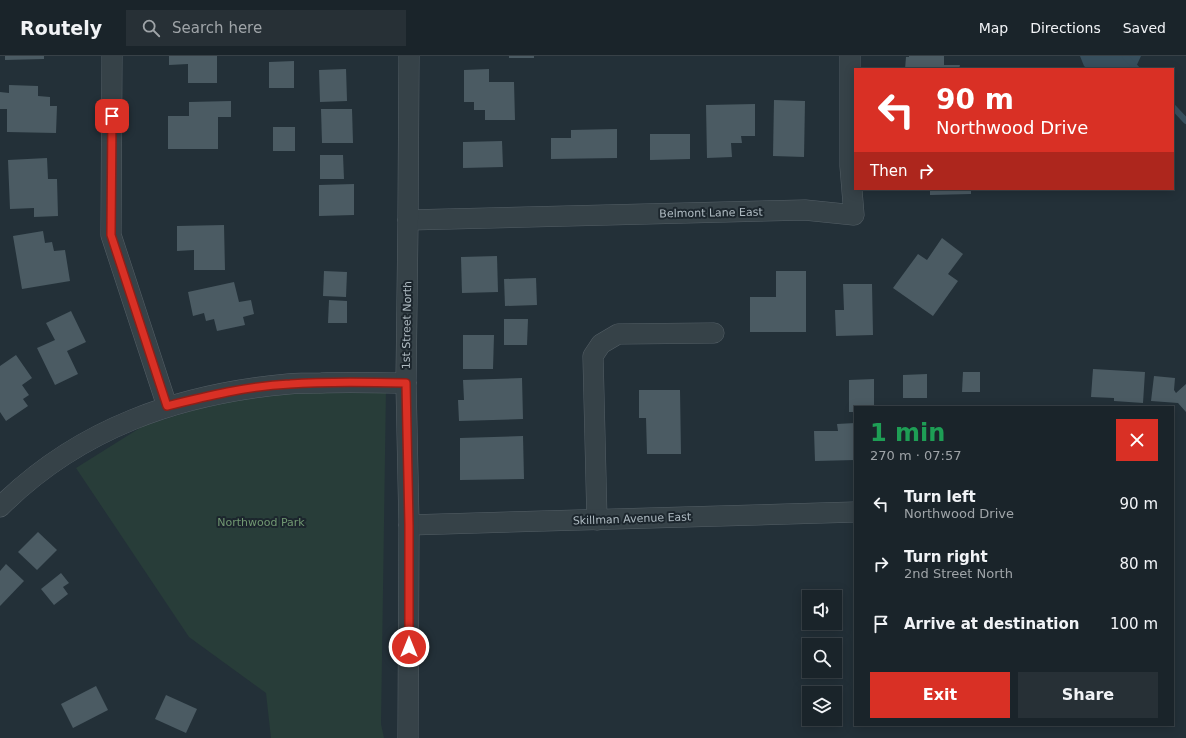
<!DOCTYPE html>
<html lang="en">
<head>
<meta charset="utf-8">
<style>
	:root { --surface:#1a242a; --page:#273036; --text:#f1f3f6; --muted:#9fa4a8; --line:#384147; --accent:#d93025 }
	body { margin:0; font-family:"DejaVu Sans",sans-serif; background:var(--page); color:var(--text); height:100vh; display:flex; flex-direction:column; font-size:15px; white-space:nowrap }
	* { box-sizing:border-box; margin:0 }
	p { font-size:13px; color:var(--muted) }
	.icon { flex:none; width:22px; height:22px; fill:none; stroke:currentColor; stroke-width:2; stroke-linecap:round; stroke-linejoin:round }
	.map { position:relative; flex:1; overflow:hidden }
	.details { position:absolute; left:854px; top:350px; width:320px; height:320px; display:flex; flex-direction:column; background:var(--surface); border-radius:0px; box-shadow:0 2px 10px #0003,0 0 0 1px var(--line) }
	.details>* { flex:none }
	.top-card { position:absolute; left:854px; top:12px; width:320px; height:122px; border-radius:0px; box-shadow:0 2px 10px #0003,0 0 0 1px var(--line); background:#d93025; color:#fff; overflow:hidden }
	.tools { position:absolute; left:802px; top:534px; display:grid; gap:8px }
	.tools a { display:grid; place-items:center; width:40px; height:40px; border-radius:0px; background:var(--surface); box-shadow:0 2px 10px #0003,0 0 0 1px var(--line); font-size:20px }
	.pin { position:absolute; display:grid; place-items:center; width:34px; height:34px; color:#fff; margin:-17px; border-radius:8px; box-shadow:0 2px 6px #0006 }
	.me { position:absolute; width:44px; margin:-22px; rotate:0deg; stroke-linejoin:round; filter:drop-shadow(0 0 3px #0008) }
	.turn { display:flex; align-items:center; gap:14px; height:84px; padding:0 16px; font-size:18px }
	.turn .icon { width:52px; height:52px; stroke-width:2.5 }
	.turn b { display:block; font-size:28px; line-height:34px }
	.then { display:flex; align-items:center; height:38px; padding:0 16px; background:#0003; gap:8px; font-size:15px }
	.round { display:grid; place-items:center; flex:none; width:42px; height:42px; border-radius:0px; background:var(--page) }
	.headline { display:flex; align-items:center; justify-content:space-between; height:68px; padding:0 16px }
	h1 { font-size:24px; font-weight:600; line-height:30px; color:#1e9e55 }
	.primary-button { display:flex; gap:8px; margin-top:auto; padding:8px 16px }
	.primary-button a { flex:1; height:46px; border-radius:0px; background:var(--accent); color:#fff; font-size:16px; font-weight:600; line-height:46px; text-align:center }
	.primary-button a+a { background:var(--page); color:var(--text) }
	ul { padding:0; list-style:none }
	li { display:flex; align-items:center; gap:12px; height:60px; padding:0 16px }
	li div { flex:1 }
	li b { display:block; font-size:15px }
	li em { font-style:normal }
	header { display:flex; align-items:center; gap:24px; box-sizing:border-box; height:56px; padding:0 20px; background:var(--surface); border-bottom:1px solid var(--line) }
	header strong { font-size:19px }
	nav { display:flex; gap:22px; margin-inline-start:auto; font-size:14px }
	.search { width:280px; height:36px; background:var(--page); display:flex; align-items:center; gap:10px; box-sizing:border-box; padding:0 14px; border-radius:0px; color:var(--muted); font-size:15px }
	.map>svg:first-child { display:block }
	.green { fill:#283d39 }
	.water { fill:#374f5d }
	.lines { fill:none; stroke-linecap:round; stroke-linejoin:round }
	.stream { stroke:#374f5d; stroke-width:6 }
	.building { fill:#4b5b63 }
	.minor-casing { stroke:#545f66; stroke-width:21 }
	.minor { stroke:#364248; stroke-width:20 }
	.route-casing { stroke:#8d1f18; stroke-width:10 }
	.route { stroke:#d93025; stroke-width:7 }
	.labels { text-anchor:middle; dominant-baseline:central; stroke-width:4; stroke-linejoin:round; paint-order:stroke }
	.street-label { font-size:11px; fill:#b1bdc4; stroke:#1c262d }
	.park-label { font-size:11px; fill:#719872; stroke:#1c262d }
</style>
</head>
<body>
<header>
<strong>Routely</strong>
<div class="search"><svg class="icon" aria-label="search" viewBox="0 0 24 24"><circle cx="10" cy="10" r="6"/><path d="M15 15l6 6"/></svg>Search here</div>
<nav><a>Map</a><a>Directions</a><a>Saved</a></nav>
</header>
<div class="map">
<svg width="1186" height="682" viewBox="0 0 1186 682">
	<rect width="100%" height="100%" fill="#233038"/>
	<path class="green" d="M386,332L381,668L384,682H271L266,637L189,581L76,412L143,370L207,350L283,335Z"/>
	<path class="water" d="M1080,0H1141L1135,13H1088L1084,10Z"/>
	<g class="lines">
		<g class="stream">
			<path d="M1125,0L1137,13"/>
			<path d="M1173,51L1186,65"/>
		</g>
	</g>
	<g class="building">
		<path d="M5,0H44V3L5,4Z"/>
		<path d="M169,0H217V27H188V8L169,9Z"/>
		<rect x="509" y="0" width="25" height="2"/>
		<path d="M909,0H944V9H960L959,13H905L906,1H909Z"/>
		<path d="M294,5V32H269V6Z"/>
		<path d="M346,13L347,45L320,46L319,14Z"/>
		<path d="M489,13V26H514L515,64H485V54H474V46H464V14Z"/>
		<path d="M9,29L38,30V40L50,41V50H57L56,77L7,76V53H0V36L9,37Z"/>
		<path d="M774,44L805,45L804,101L773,100Z"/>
		<path d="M231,45V61H218V93H168V60H189V46Z"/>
		<path d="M755,48V80H741L742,87H731L732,101L707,102L706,49Z"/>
		<path d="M321,53H352L353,87H322Z"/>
		<rect x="273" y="71" width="22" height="24"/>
		<path d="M617,73V102L551,103V82H571V74Z"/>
		<path d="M650,78H690V103L650,104Z"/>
		<path d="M502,85L503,111L463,112V86Z"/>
		<path d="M320,99H343L344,123H320Z"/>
		<path d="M47,102L48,123H57L58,160L34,161V152L10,153L8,104Z"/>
		<path d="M354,128V159L319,160V129Z"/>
		<path d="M930,133H971V138L930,139Z"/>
		<path d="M224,169L225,214H194V194L177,195V170Z"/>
		<path d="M43,175L45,187L52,186L54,195L65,194L70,225L22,233L13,180Z"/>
		<path d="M942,182L963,198L948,218L958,225L933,260L893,232L918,198L927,204Z"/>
		<path d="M497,200L498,236L462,237L461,201Z"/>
		<path d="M324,215L347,216L346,241L323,240Z"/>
		<path d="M776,215H806V276H750V241H776Z"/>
		<path d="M536,222L537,249L505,250L504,223Z"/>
		<path d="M234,226L239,246L251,244L254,258L243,261L245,269L217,275L214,263L206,265L204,257L193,260L188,236Z"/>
		<path d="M843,228H872L873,279L836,280L835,254H844Z"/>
		<path d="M329,244L347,245V267H328Z"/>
		<path d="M71,255L86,286L67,295L78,318L55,329L37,292L55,284L46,267Z"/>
		<path d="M504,263H528L527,289H504Z"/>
		<path d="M463,279H494L493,313H463Z"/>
		<path d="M16,299L32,322L22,329L29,339L23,343L28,350L6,365L0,356V310Z"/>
		<path d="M1093,313L1145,316L1143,347L1114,345V342L1091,341Z"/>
		<path d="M963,316H980V336H962Z"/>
		<path d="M927,318V342H903V319Z"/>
		<path d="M1154,320L1175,322L1174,334L1176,337L1186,328V356L1178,347L1151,345Z"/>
		<path d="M522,322L523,363L459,365L458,344H464L463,324Z"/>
		<path d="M874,323V351H855V356H849V324Z"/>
		<path d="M639,334H680L681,398H647L646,362H639Z"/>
		<path d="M855,367V404L815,405L814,375H838L837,368Z"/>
		<path d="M523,380L524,423L460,424V382Z"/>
		<path d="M38,476L57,494L37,514L18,496Z"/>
		<path d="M6,508L24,525L0,550V515Z"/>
		<path d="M61,517L69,527L63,531L68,538L54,549L41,533Z"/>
		<path d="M96,630L108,654L73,672L61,648Z"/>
		<path d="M166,639L197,653L186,677L155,663Z"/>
	</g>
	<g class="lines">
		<g class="minor-casing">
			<g id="minor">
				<path d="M112,0L111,179L167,350"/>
				<path d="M408,164L805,154L854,159L850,110V0"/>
				<path d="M0,451C79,372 179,338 288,328C299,327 310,327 321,327C349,326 377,327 406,327"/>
				<path d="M597,464L593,300L601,288L618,278L714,277"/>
				<path d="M409,469L855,456"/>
				<path d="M408,682L409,469L406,327L408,164L409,0"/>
			</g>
		</g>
		<use href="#minor" class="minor"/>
	</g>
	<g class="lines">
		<g class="route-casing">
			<path id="route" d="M112,60L111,179L167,350C207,340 248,330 290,328C328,325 367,326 406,327L409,469V591"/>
		</g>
		<use href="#route" class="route"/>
	</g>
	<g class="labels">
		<g class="street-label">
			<text transform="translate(711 157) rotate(-1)">Belmont Lane East</text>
			<text transform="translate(407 269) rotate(-89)">1st Street North</text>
			<text transform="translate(632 463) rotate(-2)">Skillman Avenue East</text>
		</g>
		<g class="park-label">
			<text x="261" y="466">Northwood Park</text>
		</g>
	</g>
</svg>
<div class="tools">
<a><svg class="icon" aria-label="sound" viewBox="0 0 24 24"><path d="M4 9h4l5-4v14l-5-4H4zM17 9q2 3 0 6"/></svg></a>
<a><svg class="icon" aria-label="search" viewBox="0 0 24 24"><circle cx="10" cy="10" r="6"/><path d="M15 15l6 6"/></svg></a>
<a><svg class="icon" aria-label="layers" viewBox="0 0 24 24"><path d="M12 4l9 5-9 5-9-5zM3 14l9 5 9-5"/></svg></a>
</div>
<div class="pin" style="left:112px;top:60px;background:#d93025"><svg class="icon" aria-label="arrive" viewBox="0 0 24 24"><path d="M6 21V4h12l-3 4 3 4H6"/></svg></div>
<svg class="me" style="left:409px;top:591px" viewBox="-20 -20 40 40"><circle r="17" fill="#d93025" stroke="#fff" stroke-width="3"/><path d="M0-11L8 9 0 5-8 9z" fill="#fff"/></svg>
<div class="top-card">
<div class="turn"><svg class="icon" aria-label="left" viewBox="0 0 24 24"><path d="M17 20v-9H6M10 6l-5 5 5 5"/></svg><div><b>90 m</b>Northwood Drive</div></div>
<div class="then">Then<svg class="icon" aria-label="right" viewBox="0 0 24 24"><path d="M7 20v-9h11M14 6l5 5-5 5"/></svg></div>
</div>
<section class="details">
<div class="headline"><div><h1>1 min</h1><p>270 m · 07:57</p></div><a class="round" style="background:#d93025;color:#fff"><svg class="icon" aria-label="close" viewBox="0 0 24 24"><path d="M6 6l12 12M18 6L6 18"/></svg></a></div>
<ul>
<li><svg class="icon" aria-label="left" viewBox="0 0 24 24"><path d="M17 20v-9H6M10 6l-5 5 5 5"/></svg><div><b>Turn left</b><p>Northwood Drive</p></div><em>90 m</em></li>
<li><svg class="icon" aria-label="right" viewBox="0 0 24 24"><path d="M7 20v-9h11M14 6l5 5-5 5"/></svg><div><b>Turn right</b><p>2nd Street North</p></div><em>80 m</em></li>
<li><svg class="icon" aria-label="arrive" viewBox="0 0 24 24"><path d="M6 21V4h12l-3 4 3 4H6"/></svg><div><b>Arrive at destination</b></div><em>100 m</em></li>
</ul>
<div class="primary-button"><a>Exit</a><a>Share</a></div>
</section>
</div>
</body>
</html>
